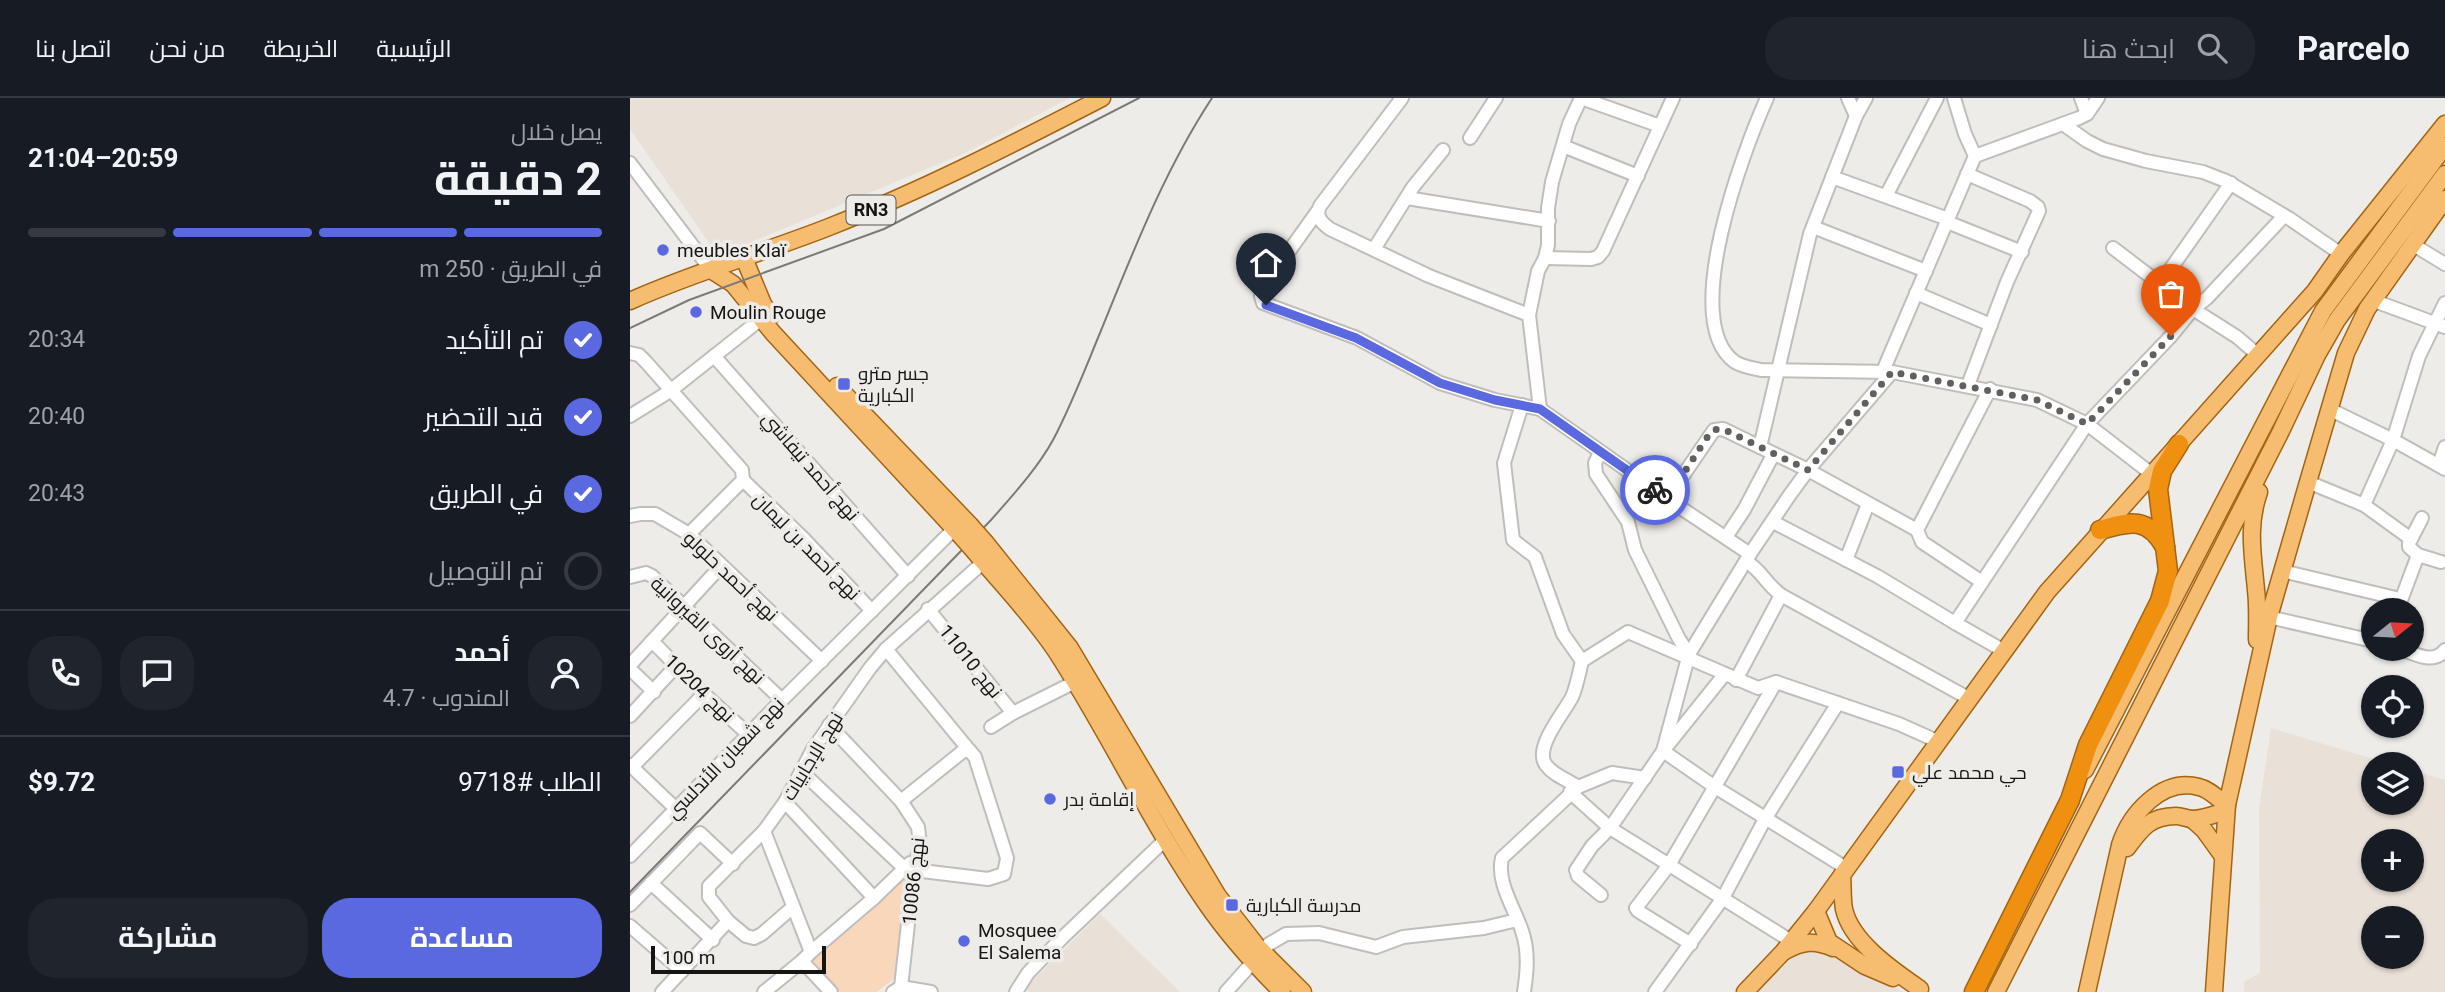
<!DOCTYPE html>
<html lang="ar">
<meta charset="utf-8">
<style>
body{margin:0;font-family:Roboto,Cairo,sans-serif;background:#20242c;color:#f1f3f6;direction:rtl;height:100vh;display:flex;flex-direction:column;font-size:26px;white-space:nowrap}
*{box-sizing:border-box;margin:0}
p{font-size:23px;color:#9ea1a6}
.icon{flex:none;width:38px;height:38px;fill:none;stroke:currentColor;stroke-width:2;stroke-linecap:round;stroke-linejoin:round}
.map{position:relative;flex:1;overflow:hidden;direction:ltr}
.side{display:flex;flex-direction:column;background:#171b24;width:630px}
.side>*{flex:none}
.needle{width:46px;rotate:72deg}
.controls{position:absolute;left:1731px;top:500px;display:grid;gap:14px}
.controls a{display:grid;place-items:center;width:63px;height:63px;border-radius:50%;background:#171b24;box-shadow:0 2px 5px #0004;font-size:35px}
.scale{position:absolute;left:21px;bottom:18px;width:175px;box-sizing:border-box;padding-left:7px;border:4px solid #161514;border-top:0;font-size:19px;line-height:24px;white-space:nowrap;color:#161514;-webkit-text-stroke:5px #eeece9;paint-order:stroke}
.pin{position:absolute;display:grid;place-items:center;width:60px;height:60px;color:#fff;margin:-72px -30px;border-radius:50% 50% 50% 0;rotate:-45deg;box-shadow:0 0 7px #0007}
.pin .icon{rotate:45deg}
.courier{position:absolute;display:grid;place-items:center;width:70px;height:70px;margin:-35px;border:5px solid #5a69e0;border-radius:50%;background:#fff;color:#222;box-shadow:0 2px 9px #0007}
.headline em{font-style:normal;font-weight:700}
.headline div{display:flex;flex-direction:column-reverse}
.headline{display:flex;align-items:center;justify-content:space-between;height:119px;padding:0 28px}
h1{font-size:46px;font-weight:700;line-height:52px}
.bar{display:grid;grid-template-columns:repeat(4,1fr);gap:10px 7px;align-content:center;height:84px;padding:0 28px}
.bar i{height:9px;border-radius:5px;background:#363941}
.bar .on{background:#5a69e0}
.bar p{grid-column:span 4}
.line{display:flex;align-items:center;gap:18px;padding:0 28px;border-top:2px solid #363941}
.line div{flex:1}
.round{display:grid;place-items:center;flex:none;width:74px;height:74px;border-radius:28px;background:#20242c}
ol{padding:0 28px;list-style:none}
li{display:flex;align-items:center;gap:21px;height:77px}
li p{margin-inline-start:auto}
li .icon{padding:7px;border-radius:50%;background:#5a69e0;color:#fff;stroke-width:4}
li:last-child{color:#9ea1a6}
li i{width:38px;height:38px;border:4px solid #363941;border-radius:50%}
.button{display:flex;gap:14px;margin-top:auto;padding:14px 28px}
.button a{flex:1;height:80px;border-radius:28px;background:#5a69e0;color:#fff;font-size:28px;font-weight:700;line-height:80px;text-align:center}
.button a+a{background:#20242c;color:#f1f3f6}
header{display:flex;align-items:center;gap:42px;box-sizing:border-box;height:98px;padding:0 35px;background:#171b24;border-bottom:2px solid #363941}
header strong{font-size:33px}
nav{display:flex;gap:38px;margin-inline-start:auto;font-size:24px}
.search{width:490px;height:63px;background:#20242c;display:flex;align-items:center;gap:18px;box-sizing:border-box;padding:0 24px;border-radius:28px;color:#9ea1a6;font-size:26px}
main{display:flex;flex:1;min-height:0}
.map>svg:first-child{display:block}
.built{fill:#e9e0d8;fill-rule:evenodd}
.green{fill:#f9d7ba}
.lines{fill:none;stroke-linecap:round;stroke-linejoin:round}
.minor-casing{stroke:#c0bdbb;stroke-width:16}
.major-casing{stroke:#a46512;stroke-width:19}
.highway-casing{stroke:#a46512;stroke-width:21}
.minor{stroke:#fff;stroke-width:12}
.major{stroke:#f6bc70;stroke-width:16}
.highway{stroke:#f09011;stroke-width:18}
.tram{stroke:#7c7a78;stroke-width:2}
.major-bridge-casing{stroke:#a46512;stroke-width:19;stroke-linecap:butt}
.major-bridge{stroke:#f6bc70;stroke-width:16}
.done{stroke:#62605f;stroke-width:7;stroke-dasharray:0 12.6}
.route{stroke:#5a69e0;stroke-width:9}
.poi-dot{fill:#5a69e0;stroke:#eeece9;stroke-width:2.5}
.labels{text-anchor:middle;stroke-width:7;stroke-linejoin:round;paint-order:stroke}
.shield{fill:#eeece9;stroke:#575654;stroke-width:2}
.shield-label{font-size:18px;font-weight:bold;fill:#161514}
.poi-label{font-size:19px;fill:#161514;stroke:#eeece9;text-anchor:start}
.street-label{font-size:19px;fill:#161514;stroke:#eeece9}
</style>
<header>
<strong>Parcelo</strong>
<div class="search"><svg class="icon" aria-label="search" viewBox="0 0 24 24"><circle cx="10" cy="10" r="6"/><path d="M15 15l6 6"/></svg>ابحث هنا</div>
<nav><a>الرئيسية</a><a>الخريطة</a><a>من نحن</a><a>اتصل بنا</a></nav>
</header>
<main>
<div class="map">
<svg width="1815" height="894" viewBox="0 0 1815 894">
<rect width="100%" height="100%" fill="#eeece9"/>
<g class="built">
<path d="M 0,0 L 440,0 L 335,55 L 88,158 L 0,31 Z"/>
<path d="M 1641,630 L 1763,667 L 1743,667 L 1743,705 L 1782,705 L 1782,672 L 1815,682 L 1815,894 L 1614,894 L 1614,884 L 1630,875 L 1629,711 ZM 1743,744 L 1782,744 L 1782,782 L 1743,782 ZM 1743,821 L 1782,821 L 1782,859 L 1743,859 Z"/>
<path d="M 470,816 L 550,894 L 399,894 L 395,890 Z"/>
<path d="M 1182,852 L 1206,859 L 1274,894 L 1123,894 L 1160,856 Z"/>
</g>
<path class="green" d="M 276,775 L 279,778 L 266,879 L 247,894 L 210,894 L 183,862 L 237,817 Z"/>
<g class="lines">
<defs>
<g id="minor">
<path d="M 772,0 L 690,108 C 685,119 692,125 700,131 L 799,178 L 899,217"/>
<path d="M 951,0 L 1030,28"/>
<path d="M 1137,0 C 1114,51 1048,224 1105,264 C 1113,269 1122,270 1131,272 L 1262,274 L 1407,302 L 1457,326 L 1523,377"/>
<path d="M 1218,0 L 1226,18"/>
<path d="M 1236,0 L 1226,18 L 1180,136 L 1130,349 L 1178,372 L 1287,432"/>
<path d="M 1324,0 L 1335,36 L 1345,58"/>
<path d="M 1451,0 L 1457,16"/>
<path d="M 1433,26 L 1457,43 L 1473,51 L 1516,63 L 1573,74 L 1596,83 L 1660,121 L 1711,156"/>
<path d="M 840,40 L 866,0"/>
<path d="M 933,48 L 1008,78"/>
<path d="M 0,65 L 81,172"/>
<path d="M 1337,76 L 1400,103 L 1408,109 L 1409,113 L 1377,184 L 1338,287"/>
<path d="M 1202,79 L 1318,121"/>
<path d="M 1256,98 L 1307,0"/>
<path d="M 777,100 L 919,123"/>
<path d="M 687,114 L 642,177 L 631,198 L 633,205 L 727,240 L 810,285 L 865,302 L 910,311 L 1048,408 L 1120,456"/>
<path d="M 1317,124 L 1392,154"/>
<path d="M 1183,129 L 1296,173"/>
<path d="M 1782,146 L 1815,166"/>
<path d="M 1483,150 L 1563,211 L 1607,239 L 1628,257"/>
<path d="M 744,151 L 783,89 L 813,52"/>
<path d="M 915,160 L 961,161 L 968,159 L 973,153 L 1043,0"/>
<path d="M 1530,186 L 1601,85"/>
<path d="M 1286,195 L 1361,227"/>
<path d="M 1742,202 L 1815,229"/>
<path d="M 0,255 L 9,257 L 16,264 L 112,372 L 113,382 L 59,436"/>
<path d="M 84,258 L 278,478"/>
<path d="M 1253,273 L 1345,58 L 1449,20 L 1457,16 L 1468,0"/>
<path d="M 892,307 L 874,365 L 883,442 L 905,459 L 933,536 L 952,563"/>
<path d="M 910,311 L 899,217 L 908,173 L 915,160 L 918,147 L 918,110 L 922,84 L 939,26 L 951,0"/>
<path d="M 1699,311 L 1763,342 L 1815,371"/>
<path d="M 0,318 L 40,293 L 131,221"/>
<path d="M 970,354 L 965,365 L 966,376 L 998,424 L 1005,452 L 1049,541 L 1059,556"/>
<path d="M 1809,367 L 1815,349"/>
<path d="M 113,382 L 174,441 L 242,513"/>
<path d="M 1678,384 L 1734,407 L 1781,441"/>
<path d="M 1037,401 L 1084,332 L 1093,331 L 1130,349"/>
<path d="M 1734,407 L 1763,342 L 1789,258 L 1815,205"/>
<path d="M 0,418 L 10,416 L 25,416 L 59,436 L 192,563"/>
<path d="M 1792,420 L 1779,445 L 1779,449 L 1788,457 L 1811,464"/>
<path d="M 1143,424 L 1247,478 L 1325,525 L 1457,326 L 1541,238 L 1563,211 L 1577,200 L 1654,118"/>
<path d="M 1096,439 L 1114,412 L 1143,357"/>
<path d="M 1216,462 L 1238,406"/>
<path d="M 1116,463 C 1133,474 1135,485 1151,497 L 1340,601"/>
<path d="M 1652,473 L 1770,501"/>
<path d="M 0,479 L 16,475 L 22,478 L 152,602"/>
<path d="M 1352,484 L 1292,444 L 1287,432 L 1360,291"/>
<path d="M 298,511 L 383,615"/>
<path d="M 1767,513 L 1788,457"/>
<path d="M 1639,519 L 1743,543"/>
<path d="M 1325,525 L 1374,553"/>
<path d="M 22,543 L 74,596 L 118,636"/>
<path d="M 256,551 L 339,652"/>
<path d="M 1771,551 C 1786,556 1803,567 1815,552"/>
<path d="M 0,567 L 91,468"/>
<path d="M 0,571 L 24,594"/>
<path d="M 1106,582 L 1151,497"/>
<path d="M 0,618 L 46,568"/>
<path d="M 199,627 L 271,703 L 288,729 L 290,746 L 284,772 L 271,889"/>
<path d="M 361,629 L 383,615 L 453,580"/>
<path d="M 0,667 L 45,710"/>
<path d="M 2,669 L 74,596"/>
<path d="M 171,673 L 274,770"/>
<path d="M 948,689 C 938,682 923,677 916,667 C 903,650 934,615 942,599 C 947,588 949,575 952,563 L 998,534 L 1128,590 L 1146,584 L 1269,626 L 1307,643"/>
<path d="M 940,694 L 980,730 L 1161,843"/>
<path d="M 271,703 L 332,654 L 339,652 L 345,659 L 377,760 L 374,776 L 358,781 L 284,772"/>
<path d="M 155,704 L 244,800"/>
<path d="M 0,758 L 152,602 L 330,425"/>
<path d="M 1216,770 L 1085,689 L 1033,653 L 1059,556 L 1120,456 L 1159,398 L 1178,372 L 1262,274"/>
<path d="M 21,785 L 83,842"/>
<path d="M 971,797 L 948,778 L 946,772 L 962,748 L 980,730 L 1033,653 L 1094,577"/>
<path d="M 0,807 L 70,735 L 103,766"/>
<path d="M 98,823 L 116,838 L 124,840 L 132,836 L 163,809"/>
<path d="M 0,828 L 52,873"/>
<path d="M 1061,846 L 1008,813 L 1006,810 L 1039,767 L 1146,584"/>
<path d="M 181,854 L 244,800 L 280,765"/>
<path d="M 32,894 L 98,823 L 79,799 L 79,788 L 134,733"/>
<path d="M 134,894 L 172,863"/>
<path d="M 201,894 L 172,863 L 181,854 L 134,733 L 155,704 L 183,651 L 240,570 L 256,551 L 358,460"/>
<path d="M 263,894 L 271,889 L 301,894"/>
<path d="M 386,894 L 398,875 L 432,840 L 535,742"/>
<path d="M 596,894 L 639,846 L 656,836 L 689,835 L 746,849 L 773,839 L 854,830 L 887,822"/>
<path d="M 894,894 C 897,874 899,853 892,833 C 885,811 866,784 872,760 L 948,689 L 982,675 L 1015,680"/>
<path d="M 1025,894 L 1093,800 L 1135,721 L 1208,605"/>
</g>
<g id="major">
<path d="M 114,160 L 133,206 L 141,218"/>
<path d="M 81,172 L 103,186 L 143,235 L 330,437"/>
<path d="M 0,203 C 64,174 133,155 199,129 C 293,92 383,46 472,0"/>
<path d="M 207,288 L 340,427"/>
<path d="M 355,444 L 440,550 L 588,798 L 627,848 L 673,894"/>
<path d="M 345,454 C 372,487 402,517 426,553 C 479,635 520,724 576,805 C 598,837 624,866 652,894"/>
<path d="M 1627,542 C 1627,525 1628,508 1626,492 C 1623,458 1617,428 1629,394"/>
<path d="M 1455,672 L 1693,213 L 1815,48"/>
<path d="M 1562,721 L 1574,732 L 1592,757"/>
<path d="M 1497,750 C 1511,731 1520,718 1546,718 C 1552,718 1557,721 1563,721 C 1574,721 1585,716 1596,713"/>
<path d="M 1212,777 C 1213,788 1212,800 1214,811 C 1221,844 1264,873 1290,891"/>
<path d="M 1186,813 L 1199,844 L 1235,868 L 1263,880"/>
<path d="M 1155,853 C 1173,843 1185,842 1203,850"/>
<path d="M 1115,894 L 1153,854 L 1186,813 L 1417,494 L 1685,193 L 1711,156 L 1815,26"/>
<path d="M 1366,894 L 1651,333 L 1687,257 L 1707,222 L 1815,76"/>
<path d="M 1457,894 L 1490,747 C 1500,716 1532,679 1569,689 C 1579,691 1588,701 1597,707"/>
<path d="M 1584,894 L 1597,707 L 1639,519 L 1678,384 L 1716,255 L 1737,211 L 1815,101"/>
</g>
<g id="highway">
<path d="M 1470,432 C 1501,423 1518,419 1535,449"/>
<path d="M 1344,894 L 1440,702 L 1458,647 L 1530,503 L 1538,473 L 1528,391 L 1532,373 L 1549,346"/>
</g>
</defs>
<use href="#minor" class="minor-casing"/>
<use href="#major" class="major-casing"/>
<use href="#highway" class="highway-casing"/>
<use href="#minor" class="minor"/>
<use href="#major" class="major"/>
<use href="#highway" class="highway"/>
<g class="tram">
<path d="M 0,230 L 59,202 L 254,131 L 509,0"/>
<path d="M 0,794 L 361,422 C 383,397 407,371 423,342 C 441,308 455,271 470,235 C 503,154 534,73 582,0"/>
</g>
<defs>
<g id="major-bridge">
<path d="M 340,427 L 355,444"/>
<path d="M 330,437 L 345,454"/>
</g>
</defs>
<use href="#major-bridge" class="major-bridge-casing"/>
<use href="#major-bridge" class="major-bridge"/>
</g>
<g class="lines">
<path class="done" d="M 1025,392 L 1037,401 L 1076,341 C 1081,334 1084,330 1093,331 L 1178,372 L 1262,274 L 1407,302 L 1457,326 L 1541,238"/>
<path class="route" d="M 636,207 L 726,240 L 810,285 L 865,302 L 910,311 L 1025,392"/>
</g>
<g class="poi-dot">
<circle cx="33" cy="152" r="7"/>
<circle cx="66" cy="214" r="7"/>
<rect x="207" y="279" width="14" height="14" rx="3.5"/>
<rect x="1261" y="667" width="14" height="14" rx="3.5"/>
<circle cx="420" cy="701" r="7"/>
<rect x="595" y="800" width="14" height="14" rx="3.5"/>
<circle cx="334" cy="843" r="7"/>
</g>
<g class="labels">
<rect class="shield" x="216.5" y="97.5" width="49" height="29" rx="5"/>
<g class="shield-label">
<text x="241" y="118">RN3</text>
</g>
<g class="poi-label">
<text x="47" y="159">meubles Klaï</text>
<text x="80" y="221">Moulin Rouge</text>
<text x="228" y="282">جسر مترو<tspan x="228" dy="22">الكبارية</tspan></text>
<text x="1282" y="681">حي محمد علي</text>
<text x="434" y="708">إقامة بدر</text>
<text x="616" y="814">مدرسة الكبارية</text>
<text x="348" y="839">Mosquee<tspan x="348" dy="22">El Salema</tspan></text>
</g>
<g class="street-label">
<text transform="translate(181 368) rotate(49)" y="7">نهج أحمد تيفاشي</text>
<text transform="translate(177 448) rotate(45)" y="7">نهج أحمد بن ليمان</text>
<text transform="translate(101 478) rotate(43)" y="7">نهج أحمد حلولو</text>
<text transform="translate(78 532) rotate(43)" y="7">نهج أروى القيروانية</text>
<text transform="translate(341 563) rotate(51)" y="7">نهج 11010</text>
<text transform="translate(70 590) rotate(44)" y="7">نهج 10204</text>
<text transform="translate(182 658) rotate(-59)" y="7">نهج الإجابيات</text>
<text transform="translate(95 660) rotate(-46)" y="7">نهج شعبان الأندلسي</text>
<text transform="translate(283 783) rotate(-84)" y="7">نهج 10086</text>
</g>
</g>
</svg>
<div class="controls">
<a><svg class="needle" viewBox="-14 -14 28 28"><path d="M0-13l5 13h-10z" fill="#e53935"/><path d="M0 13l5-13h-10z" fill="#9ea1a6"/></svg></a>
<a><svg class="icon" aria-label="locate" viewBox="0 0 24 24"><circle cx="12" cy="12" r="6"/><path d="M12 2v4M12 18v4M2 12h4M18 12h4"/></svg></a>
<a><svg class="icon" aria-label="layers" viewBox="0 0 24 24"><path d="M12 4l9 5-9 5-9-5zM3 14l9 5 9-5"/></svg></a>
<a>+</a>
<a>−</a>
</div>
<div class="scale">100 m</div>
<div class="pin" style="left:1541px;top:238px;background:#ea580c"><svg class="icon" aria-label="bag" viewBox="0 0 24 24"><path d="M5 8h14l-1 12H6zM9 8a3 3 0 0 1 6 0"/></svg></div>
<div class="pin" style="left:636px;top:207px;background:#1f2937"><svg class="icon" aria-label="home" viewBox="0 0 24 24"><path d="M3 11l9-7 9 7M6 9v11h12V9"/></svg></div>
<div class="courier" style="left:1025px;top:392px"><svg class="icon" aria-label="bike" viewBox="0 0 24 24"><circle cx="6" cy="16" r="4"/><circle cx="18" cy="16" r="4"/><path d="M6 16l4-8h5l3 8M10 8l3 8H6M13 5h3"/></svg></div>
</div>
<section class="side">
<div class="headline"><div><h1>2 دقيقة</h1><p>يصل خلال</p></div><em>20:59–21:04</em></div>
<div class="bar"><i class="on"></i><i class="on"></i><i class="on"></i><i></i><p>في الطريق · 250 m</p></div>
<ol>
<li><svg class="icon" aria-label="check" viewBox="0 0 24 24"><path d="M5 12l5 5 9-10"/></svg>تم التأكيد<p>20:34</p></li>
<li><svg class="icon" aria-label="check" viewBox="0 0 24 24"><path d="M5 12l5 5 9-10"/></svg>قيد التحضير<p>20:40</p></li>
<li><svg class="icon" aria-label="check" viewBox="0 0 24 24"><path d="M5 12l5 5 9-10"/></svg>في الطريق<p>20:43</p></li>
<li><i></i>تم التوصيل</li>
</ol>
<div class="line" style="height:126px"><a class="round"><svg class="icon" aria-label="person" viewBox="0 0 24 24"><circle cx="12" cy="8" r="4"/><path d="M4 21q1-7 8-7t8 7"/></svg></a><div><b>أحمد</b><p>المندوب · 4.7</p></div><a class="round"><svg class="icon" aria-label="chat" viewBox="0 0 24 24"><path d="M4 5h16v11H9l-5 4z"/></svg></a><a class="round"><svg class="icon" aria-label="phone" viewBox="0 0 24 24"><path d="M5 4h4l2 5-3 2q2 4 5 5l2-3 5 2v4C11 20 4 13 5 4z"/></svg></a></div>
<div class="line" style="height:91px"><div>الطلب #9718</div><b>$9.72</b></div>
<div class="button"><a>مساعدة</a><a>مشاركة</a></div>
</section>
</main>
